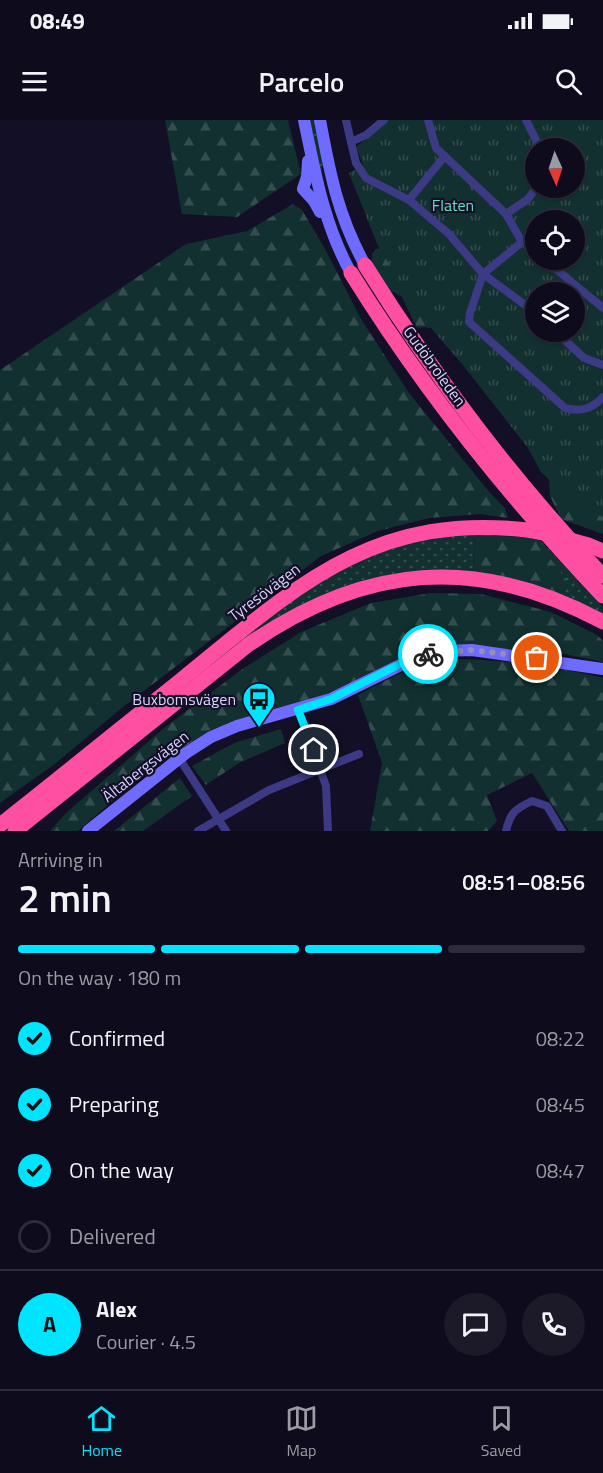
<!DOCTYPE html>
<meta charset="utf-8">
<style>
body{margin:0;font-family:"Titillium Web",sans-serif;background:#1c1929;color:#f1f3f6;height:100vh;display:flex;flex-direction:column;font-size:22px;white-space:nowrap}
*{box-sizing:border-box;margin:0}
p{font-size:20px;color:#9b9ba3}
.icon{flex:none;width:33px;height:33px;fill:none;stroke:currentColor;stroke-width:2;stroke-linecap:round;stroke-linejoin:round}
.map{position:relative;height:711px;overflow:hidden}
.details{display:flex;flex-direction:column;background:#0e0b1c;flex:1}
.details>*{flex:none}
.needle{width:39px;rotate:177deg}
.fabs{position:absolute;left:525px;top:18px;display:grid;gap:12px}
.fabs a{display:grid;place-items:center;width:60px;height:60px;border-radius:50%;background:#0e0b1c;box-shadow:0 2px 4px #0004,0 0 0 2px #2e2b3b;font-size:30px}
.pin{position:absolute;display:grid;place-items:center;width:51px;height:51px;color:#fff;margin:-26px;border:3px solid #fff;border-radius:50%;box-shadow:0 2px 6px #0007}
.courier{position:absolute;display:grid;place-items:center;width:60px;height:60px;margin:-30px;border:4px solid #00e5ff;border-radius:50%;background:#fff;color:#222;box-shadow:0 2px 8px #0007}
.headline em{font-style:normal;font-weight:600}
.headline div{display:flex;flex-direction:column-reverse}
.headline{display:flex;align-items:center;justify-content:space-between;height:102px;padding:0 18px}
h1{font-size:39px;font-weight:600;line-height:45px}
.bar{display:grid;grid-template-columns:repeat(4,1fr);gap:9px 6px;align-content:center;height:72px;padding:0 18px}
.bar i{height:8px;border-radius:4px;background:#2e2b3b}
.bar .on{background:#00e5ff}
.bar p{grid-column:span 4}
.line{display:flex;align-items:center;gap:15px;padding:0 18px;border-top:2px solid #2e2b3b}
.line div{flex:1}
.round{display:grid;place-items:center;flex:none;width:63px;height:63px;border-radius:32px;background:#1c1929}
ol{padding:0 18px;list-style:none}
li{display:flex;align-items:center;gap:18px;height:66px}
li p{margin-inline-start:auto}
li .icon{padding:6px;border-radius:50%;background:#00e5ff;color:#111;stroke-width:4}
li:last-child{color:#9b9ba3}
li i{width:33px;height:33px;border:3px solid #2e2b3b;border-radius:50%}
.status{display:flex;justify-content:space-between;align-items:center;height:42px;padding:0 30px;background:#0e0b1c;direction:ltr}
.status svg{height:16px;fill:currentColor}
header{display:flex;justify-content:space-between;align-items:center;height:78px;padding:0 18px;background:#0e0b1c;font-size:27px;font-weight:600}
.menu{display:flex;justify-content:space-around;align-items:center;height:84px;border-top:2px solid #2e2b3b;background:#0e0b1c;font-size:16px;color:#9b9ba3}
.menu a{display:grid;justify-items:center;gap:3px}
.menu .on{color:#00e5ff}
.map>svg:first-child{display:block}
.grass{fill:url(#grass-dots)}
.forest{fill:url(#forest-firs)}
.park{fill:url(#park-tufts);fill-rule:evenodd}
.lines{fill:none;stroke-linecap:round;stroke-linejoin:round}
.street{stroke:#3d3a85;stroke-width:8}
.secondary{stroke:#6f6bff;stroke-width:12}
.highway{stroke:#ff4fa3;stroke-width:15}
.highway-bridge{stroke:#ff4fa3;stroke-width:15}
.done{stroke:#948fb3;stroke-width:6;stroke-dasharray:0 10.8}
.route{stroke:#00e5ff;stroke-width:8}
.labels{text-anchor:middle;stroke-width:4.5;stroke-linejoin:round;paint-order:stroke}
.park-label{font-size:16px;fill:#5fe0c0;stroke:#130f26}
.street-label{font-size:16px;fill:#d9d4ff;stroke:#130f26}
.poi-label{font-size:16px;fill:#d9d4ff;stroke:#130f26;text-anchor:end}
</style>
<div class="status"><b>08:49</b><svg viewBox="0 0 49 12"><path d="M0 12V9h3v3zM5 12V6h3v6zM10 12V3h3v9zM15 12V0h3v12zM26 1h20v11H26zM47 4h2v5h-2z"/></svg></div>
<header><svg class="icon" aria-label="menu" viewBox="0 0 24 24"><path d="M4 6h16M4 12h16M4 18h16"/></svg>Parcelo<svg class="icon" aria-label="search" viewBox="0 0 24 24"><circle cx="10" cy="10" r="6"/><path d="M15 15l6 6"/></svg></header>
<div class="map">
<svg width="603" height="711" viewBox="0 0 603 711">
<defs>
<pattern id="grass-dots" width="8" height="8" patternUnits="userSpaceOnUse" patternTransform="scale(1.5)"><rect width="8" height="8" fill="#12302f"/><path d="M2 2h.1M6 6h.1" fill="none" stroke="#344d4e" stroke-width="1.8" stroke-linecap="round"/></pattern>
<pattern id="forest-firs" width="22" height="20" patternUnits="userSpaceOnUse" patternTransform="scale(1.5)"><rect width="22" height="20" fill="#12302f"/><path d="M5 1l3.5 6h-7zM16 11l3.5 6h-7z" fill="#344d4e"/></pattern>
<pattern id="park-tufts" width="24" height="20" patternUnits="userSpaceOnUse" patternTransform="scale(1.5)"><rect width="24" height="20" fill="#12302f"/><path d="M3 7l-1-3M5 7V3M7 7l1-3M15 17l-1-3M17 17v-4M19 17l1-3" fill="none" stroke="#344d4e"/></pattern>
</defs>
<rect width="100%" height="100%" fill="#130f26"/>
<g class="grass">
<path d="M 308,0 L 317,0 L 323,38 L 321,60 Z"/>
<path d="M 474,414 L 475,453 L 300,486 L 8,711 L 0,711 C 65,659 130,607 196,555 C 245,515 294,472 351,444 C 390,424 431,417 474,414 Z"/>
<path d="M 534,418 L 538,418 L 603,487 L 603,497 L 549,470 L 558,472 Z"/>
</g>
<g class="forest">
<path d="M 165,0 L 288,0 L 301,54 L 237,97 L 182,94 Z"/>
<path d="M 293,84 L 302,90 L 324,127 L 361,199 L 409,273 L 490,373 L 505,388 L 508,398 L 480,394 L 429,398 L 378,411 L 321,436 L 124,586 L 56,643 L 0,683 L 0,250 L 186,124 L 247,111 Z"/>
<path d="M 389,127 L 436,204 L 430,208 L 425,207 L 417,208 L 402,177 L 386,168 L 372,143 L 372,134 L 376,129 Z"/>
<path d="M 603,294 L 603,414 L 561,399 L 550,376 L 547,326 Z"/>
<path d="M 474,414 L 534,418 L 567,460 L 557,472 L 514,460 L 475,453 Z"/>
<path d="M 431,473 L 481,474 L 551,492 L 597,515 L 603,521 L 603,542 L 564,534 L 451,525 L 311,580 L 276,588 L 210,610 L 144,653 L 78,711 L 50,711 L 65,694 L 164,608 L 241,550 L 301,512 L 371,483 Z"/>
<path d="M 449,539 C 498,539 555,546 603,558 L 603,711 L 569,711 L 532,653 L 487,675 L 497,701 L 488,711 L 370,711 L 382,643 L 358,575 C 388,559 416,543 449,539 Z"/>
<path d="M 281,609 L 285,623 L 239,643 L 206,665 L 192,646 L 234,623 Z"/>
<path d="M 180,658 L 192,676 L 143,711 L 114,711 Z"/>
</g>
<path class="park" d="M 389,0 L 603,0 L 603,397 L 580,389 L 541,352 L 528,328 L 462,244 L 425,201 L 378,126 L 349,53 L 363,45 L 356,27 ZM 536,28 L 574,28 L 574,68 L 536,68 ZM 536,100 L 574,100 L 574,140 L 536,140 ZM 536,172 L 574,172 L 574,212 L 536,212 Z"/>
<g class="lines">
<g class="street">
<path d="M 346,0 L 351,22 L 366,15 L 384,0"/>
<path d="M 428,0 L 436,28 L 506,94 L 522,122 L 536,132"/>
<path d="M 526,0 L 540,28"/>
<path d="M 351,22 L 356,43 L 366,58 L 409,80 L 449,114 L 483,154 L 536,193"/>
<path d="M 409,80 L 444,37"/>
<path d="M 506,94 L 528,79 L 536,68"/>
<path d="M 522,122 L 483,154 L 470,193 L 469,202 L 565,288 C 581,292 592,289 603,277"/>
<path d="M 545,140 L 603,188"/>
<path d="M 556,212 L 584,238 L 603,245"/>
<path d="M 298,589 L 326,666 L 328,711"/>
<path d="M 179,638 L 226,711"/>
<path d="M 198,711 L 269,670 L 359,634"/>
<path d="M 506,711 C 510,693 515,689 532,681 L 547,686 L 562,711"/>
</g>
<g class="secondary">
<path d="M 304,0 C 315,52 324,105 351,153"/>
<path d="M 320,0 C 330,54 338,96 365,145"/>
<path d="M 308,41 L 307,57 L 303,69 L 314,81 L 320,92"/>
<path d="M 88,711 L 186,633 L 211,617 L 237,606 L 331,579 L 417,537 L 444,531 L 472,530 L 603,549"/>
</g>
<g class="highway">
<path d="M 365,145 C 436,259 511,357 603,456"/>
<path d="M 351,153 C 423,269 509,377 603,476"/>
<path d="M 588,425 L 603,431"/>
<path d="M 0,705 C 61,657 121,608 181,560 C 293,469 372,392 527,410"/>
<path d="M 15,711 L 248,525 C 365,444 477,434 603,502"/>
</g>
<path class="highway-bridge" d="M 527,410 L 553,415 L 588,425"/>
</g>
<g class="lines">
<path class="done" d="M 428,534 L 472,530 L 537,538"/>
<path class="route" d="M 314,630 L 298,590 L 331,579 L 404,542 L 428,534"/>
</g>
<defs>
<symbol id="bus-pin" viewBox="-11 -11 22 30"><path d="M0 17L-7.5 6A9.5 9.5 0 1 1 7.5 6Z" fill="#00e5ff" stroke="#130f26"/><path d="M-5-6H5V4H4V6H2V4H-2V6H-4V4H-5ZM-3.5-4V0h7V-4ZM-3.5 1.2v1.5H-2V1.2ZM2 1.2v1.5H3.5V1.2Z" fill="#111"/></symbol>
</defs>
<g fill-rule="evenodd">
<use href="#bus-pin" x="240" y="560" width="38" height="52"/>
</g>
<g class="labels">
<g class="park-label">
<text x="453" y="91">Flaten</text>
</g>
<g class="street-label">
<text transform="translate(435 246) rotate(54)" y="6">Gudöbroleden</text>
<text transform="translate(264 472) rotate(-37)" y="6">Tyresövägen</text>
<text transform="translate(145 646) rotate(-38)" y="6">Ältabergsvägen</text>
</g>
<g class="poi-label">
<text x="236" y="585">Buxbomsvägen</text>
</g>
</g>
</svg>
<div class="fabs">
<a><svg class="needle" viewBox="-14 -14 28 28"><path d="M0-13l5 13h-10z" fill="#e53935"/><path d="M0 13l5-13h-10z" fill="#9b9ba3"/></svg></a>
<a><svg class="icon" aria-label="locate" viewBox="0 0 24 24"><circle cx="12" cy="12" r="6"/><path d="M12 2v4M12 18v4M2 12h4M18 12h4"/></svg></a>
<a><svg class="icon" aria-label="layers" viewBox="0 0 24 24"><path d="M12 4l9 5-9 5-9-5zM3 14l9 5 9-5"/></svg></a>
</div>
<div class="pin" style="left:537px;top:538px;background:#ea580c"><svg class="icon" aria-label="bag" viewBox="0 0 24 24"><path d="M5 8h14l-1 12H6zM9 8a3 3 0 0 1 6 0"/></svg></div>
<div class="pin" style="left:314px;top:630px;background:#1f2937"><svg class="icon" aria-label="home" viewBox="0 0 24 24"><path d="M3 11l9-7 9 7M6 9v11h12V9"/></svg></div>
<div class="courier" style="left:428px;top:534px"><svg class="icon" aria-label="bike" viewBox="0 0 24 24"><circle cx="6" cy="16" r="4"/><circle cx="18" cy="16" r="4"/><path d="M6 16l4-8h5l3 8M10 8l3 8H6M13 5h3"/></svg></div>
</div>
<section class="details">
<div class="headline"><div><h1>2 min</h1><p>Arriving in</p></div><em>08:51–08:56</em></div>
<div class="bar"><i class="on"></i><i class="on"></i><i class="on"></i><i></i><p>On the way · 180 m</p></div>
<ol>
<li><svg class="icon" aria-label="check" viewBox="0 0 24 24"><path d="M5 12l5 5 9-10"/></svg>Confirmed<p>08:22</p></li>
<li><svg class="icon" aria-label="check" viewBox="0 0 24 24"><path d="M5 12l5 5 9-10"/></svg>Preparing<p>08:45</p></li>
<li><svg class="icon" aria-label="check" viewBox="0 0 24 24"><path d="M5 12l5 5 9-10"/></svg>On the way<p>08:47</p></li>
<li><i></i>Delivered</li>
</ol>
<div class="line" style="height:108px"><b class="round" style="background:#00e5ff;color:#111">A</b><div><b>Alex</b><p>Courier · 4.5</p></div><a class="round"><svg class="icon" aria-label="chat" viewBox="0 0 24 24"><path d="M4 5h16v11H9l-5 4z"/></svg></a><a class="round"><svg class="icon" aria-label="phone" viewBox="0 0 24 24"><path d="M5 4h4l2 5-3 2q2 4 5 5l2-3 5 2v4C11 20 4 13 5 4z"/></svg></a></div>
</section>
<nav class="menu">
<a class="on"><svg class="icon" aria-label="home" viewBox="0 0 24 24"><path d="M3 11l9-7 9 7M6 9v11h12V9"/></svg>Home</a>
<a><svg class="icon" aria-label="map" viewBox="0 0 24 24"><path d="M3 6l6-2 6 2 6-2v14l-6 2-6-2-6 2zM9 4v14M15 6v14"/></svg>Map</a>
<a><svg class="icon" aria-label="saved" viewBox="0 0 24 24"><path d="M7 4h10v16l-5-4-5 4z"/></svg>Saved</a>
</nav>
